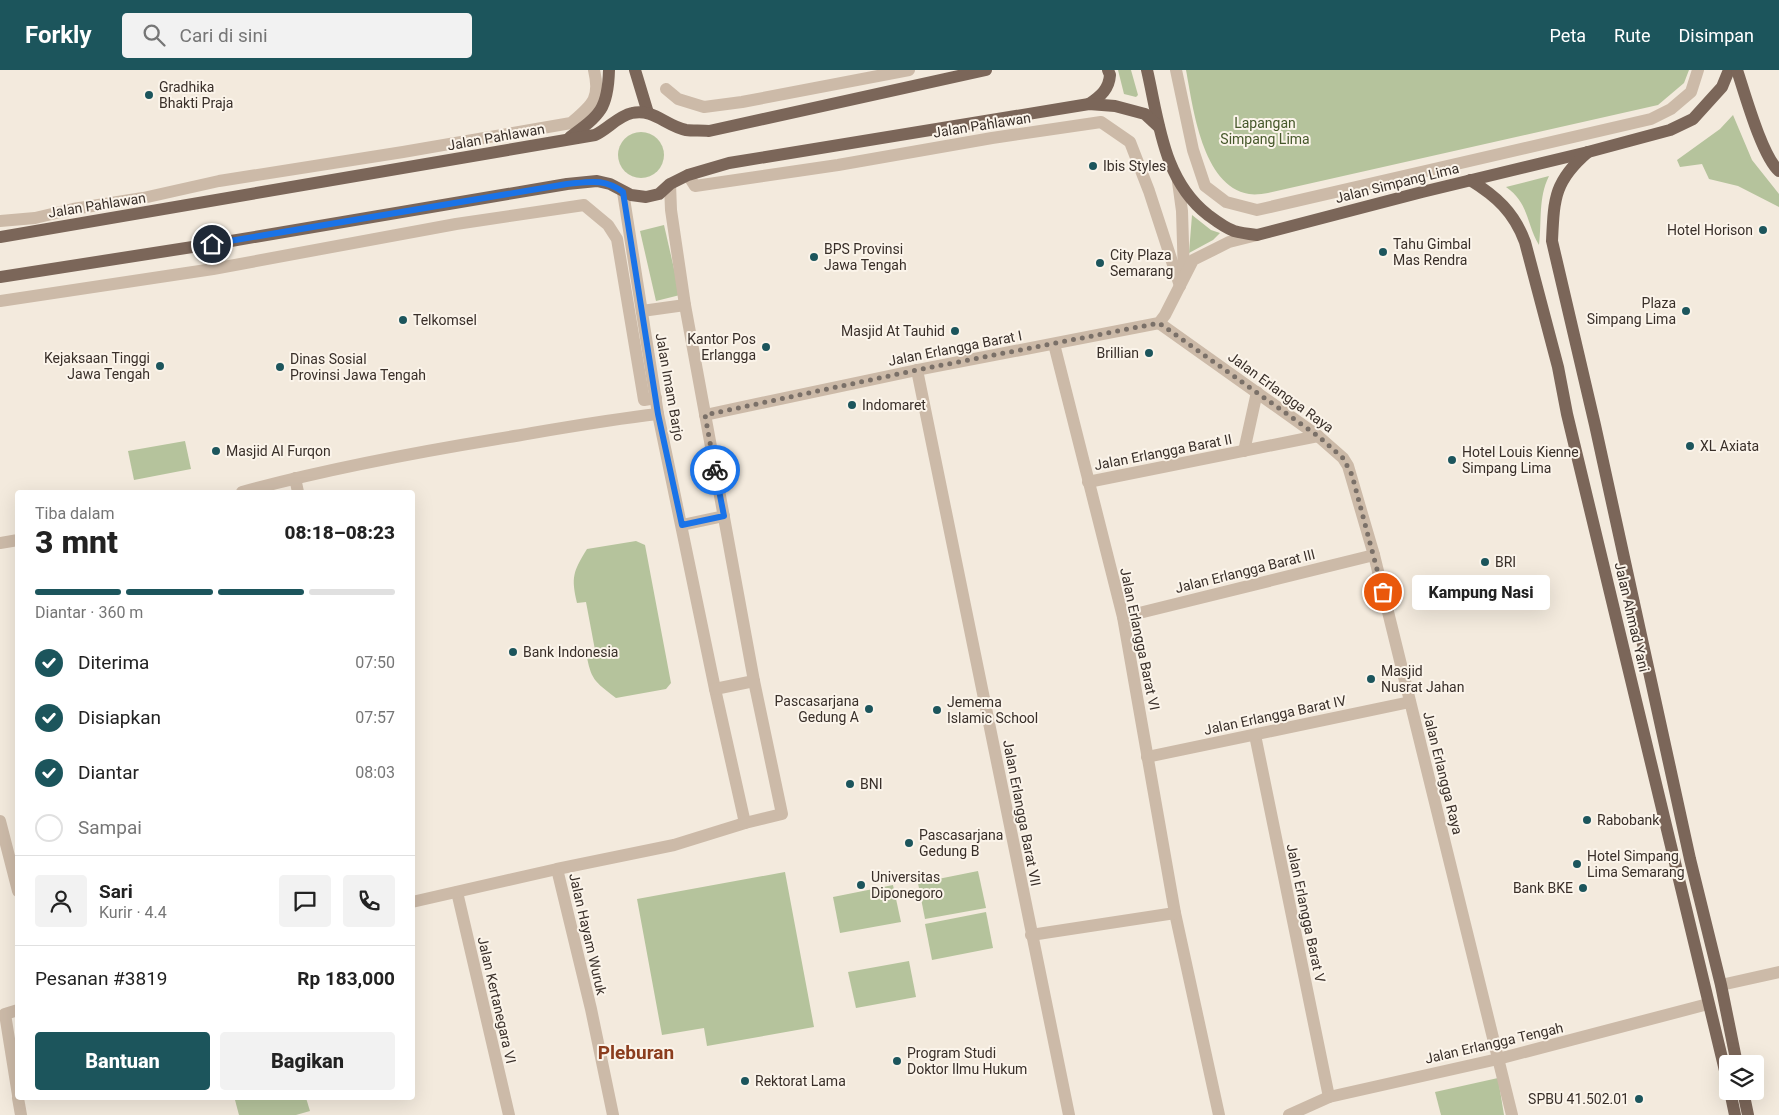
<!DOCTYPE html>
<html lang="id">
<meta charset="utf-8">
<style>
body{margin:0;font-family:Roboto,sans-serif;background:#f2f2f2;color:#222;height:100vh;display:flex;flex-direction:column;font-size:19px;white-space:nowrap}
*{box-sizing:border-box;margin:0}
p{font-size:16px;color:#767676}
.icon{flex:none;width:28px;height:28px;fill:none;stroke:currentColor;stroke-width:2;stroke-linecap:round;stroke-linejoin:round}
.map{position:relative;flex:1;overflow:hidden}
.drawer{position:absolute;left:15px;top:420px;width:400px;height:610px;display:flex;flex-direction:column;background:#fff;border-radius:5px;box-shadow:0 5px 20px #0002}
.drawer>*{flex:none}
.tools{position:absolute;left:1719px;top:985px;display:grid;gap:10px}
.tools a{display:grid;place-items:center;width:45px;height:45px;border-radius:5px;background:#fff;box-shadow:0 5px 20px #0002;font-size:25px}
.pin{position:absolute;display:grid;place-items:center;width:42px;height:42px;color:#fff;margin:-21px;border:2px solid #fff;border-radius:50%;box-shadow:0 1px 5px #0007}
.courier{position:absolute;display:grid;place-items:center;width:50px;height:50px;margin:-25px;border:4px solid #1a73e8;border-radius:50%;background:#fff;color:#222;box-shadow:0 1px 6px #0007}
.bubble{position:absolute;height:35px;border-radius:5px;background:#fff;box-shadow:0 5px 20px #0002;font-size:16px;font-weight:800;line-height:35px;text-align:center}
.head em{font-style:normal;font-weight:800}
.head div{display:flex;flex-direction:column-reverse}
.head{display:flex;align-items:center;justify-content:space-between;height:85px;padding:0 20px}
h1{font-size:32px;font-weight:800;line-height:38px}
.bar{display:grid;grid-template-columns:repeat(4,1fr);gap:8px 5px;align-content:center;height:60px;padding:0 20px}
.bar i{height:6px;border-radius:4px;background:#e0e0e0}
.bar .active{background:#1c555c}
.bar p{grid-column:span 4}
.line{display:flex;align-items:center;gap:12px;padding:0 20px;border-top:1px solid #e0e0e0}
.line div{flex:1}
.round{display:grid;place-items:center;flex:none;width:52px;height:52px;border-radius:5px;background:#f2f2f2}
ol{padding:0 20px;list-style:none}
li{display:flex;align-items:center;gap:15px;height:55px}
li p{margin-inline-start:auto}
li .icon{padding:5px;border-radius:50%;background:#1c555c;color:#fff;stroke-width:4}
li:last-child{color:#767676}
li i{width:28px;height:28px;border:2px solid #e0e0e0;border-radius:50%}
.action{display:flex;gap:10px;margin-top:auto;padding:10px 20px}
.action a{flex:1;height:58px;border-radius:5px;background:#1c555c;color:#fff;font-size:20px;font-weight:800;line-height:58px;text-align:center}
.action a+a{background:#f2f2f2;color:#222}
header{display:flex;align-items:center;gap:30px;box-sizing:border-box;height:70px;padding:0 25px;background:#1c555c;color:#fff}
header strong{font-size:24px}
nav{display:flex;gap:28px;margin-inline-start:auto;font-size:18px}
.search{width:350px;height:45px;background:#f2f2f2;display:flex;align-items:center;gap:12px;box-sizing:border-box;padding:0 18px;border-radius:5px;color:#767676;font-size:19px}
.map>svg:first-child{display:block}
.green{fill:#b5c39c}
.lines{fill:none;stroke-linecap:round;stroke-linejoin:round}
.minor{stroke:#ccbaa8;stroke-width:12}
.major{stroke:#7b6659;stroke-width:12}
.done{stroke:#7a7068;stroke-width:5;stroke-dasharray:0 9}
.route{stroke:#1a73e8;stroke-width:6}
.poi-dot{fill:#1c555c;stroke:#fbf4ea;stroke-width:2}
.labels{text-anchor:middle;stroke-width:4;stroke-linejoin:round;paint-order:stroke}
.poi-label{font-size:14px;fill:#392f29;stroke:#fbf4ea;text-anchor:start}
.park-label{font-size:14px;fill:#46582b;stroke:#fbf4ea}
.street-label{font-size:14px;fill:#392f29;stroke:#fbf4ea}
.district-label{font-size:19px;font-weight:bold;fill:#8b3d1e;stroke:#fbf4ea}
</style>
<header>
<strong>Forkly</strong>
<div class="search"><svg class="icon" aria-label="search" viewBox="0 0 24 24"><circle cx="10" cy="10" r="6"/><path d="M15 15l6 6"/></svg>Cari di sini</div>
<nav><a>Peta</a><a>Rute</a><a>Disimpan</a></nav>
</header>
<div class="map">
<svg width="1779" height="1045" viewBox="0 0 1779 1045">
<rect width="100%" height="100%" fill="#f3eadd"/>
<g class="green">
<path d="M 1118,0 L 1131,0 L 1138,25 L 1136,27 L 1124,24 Z"/>
<path d="M 1186,0 L 1689,0 L 1684,13 L 1658,35 L 1268,123 C 1262,124 1255,125 1249,124 C 1202,116 1193,37 1186,0 Z"/>
<path d="M 1733,45 L 1752,90 L 1779,124 L 1779,137 L 1738,116 L 1709,109 L 1702,94 L 1680,97 L 1677,90 L 1720,59 Z"/>
<circle cx="641" cy="85" r="23"/>
<path d="M 1549,106 C 1538,128 1542,151 1539,175 C 1526,153 1529,133 1506,117 Z"/>
<path d="M 1192,145 L 1211,160 L 1220,163 L 1213,170 L 1189,183 Z"/>
<path d="M 664,155 L 680,225 L 656,231 L 640,161 Z"/>
<path d="M 185,371 L 191,399 L 134,410 L 128,381 Z"/>
<path d="M 636,471 L 645,475 L 671,613 L 666,619 L 616,628 C 594,611 591,610 586,582 L 595,580 L 586,532 L 577,533 C 571,507 573,502 587,479 Z"/>
<path d="M 978,801 L 986,838 L 925,849 L 918,813 Z"/>
<path d="M 785,802 L 814,957 L 707,976 L 704,958 L 662,965 L 637,829 Z"/>
<path d="M 893,815 L 901,852 L 840,863 L 833,827 Z"/>
<path d="M 986,842 L 993,878 L 932,890 L 925,854 Z"/>
<path d="M 909,891 L 916,927 L 856,938 L 848,902 Z"/>
<path d="M 1498,1008 L 1504,1045 L 1441,1045 L 1435,1022 Z"/>
<path d="M 244,1028 L 306,1028 L 310,1041 L 296,1045 L 239,1045 L 235,1030 Z"/>
</g>
<g class="lines">
<g class="minor">
<path d="M 1176,0 L 1193,80 L 1205,116 L 1226,132 L 1257,140 L 1651,49 L 1671,39 L 1691,22 L 1698,0"/>
<path d="M 666,19 L 678,29 L 704,37 L 742,32 L 909,0"/>
<path d="M 688,105 L 695,116 L 838,95 L 992,68 L 1101,52 L 1130,72 L 1149,121 L 1180,216"/>
<path d="M 1178,112 L 1182,141 L 1184,206"/>
<path d="M 623,122 L 658,344 L 715,619 L 745,753"/>
<path d="M 0,151 L 35,148 L 73,139 L 143,128 L 219,111 L 403,82 L 571,53 C 592,35 601,29 594,0"/>
<path d="M 0,231 L 213,199 L 456,154 L 584,135 L 608,155 L 617,169 L 644,330 L 656,328"/>
<path d="M 642,241 L 685,235"/>
<path d="M 1159,253 L 1318,366 L 1343,388 L 1348,396 L 1374,485 L 1512,1045"/>
<path d="M 1054,274 L 1123,547 L 1175,843 L 1219,1045"/>
<path d="M 917,300 L 1069,1045"/>
<path d="M 705,345 L 917,300 L 1159,253 L 1165,245 L 1193,190 L 1229,172 L 1257,165"/>
<path d="M 1244,381 L 1257,322"/>
<path d="M 295,408 L 298,422"/>
<path d="M 1088,412 L 1318,366"/>
<path d="M 242,422 C 326,399 412,383 497,369 C 551,360 604,350 658,344"/>
<path d="M 682,455 L 724,446"/>
<path d="M 0,473 L 18,470"/>
<path d="M 1123,547 L 1374,485"/>
<path d="M 715,619 L 754,611"/>
<path d="M 1255,665 L 1329,1027"/>
<path d="M 1147,687 L 1410,632"/>
<path d="M 0,751 L 18,821"/>
<path d="M 457,822 L 509,1045"/>
<path d="M 412,832 L 557,799"/>
<path d="M 1031,865 L 1175,843"/>
<path d="M 1721,915 L 1779,902"/>
<path d="M 18,940 L 5,944 L 18,1025"/>
<path d="M 18,1028 L 21,1045"/>
<path d="M 613,1045 L 591,939 L 557,799 L 674,775 L 745,753 L 782,744 L 754,611 L 685,235 L 671,140 L 670,114"/>
<path d="M 1289,1045 L 1329,1027 L 1498,989 L 1708,934"/>
</g>
<g class="major">
<path d="M 635,0 L 648,43"/>
<path d="M 1147,0 C 1159,52 1163,110 1208,145 C 1216,151 1225,158 1234,161 C 1241,163 1249,164 1257,165 L 1422,122 L 1588,82 L 1670,60 L 1693,49 L 1722,17 L 1729,0"/>
<path d="M 1737,0 C 1745,24 1762,86 1779,101"/>
<path d="M 1089,34 C 1101,26 1109,19 1110,5 L 1108,0"/>
<path d="M 570,67 C 600,45 608,39 609,0"/>
<path d="M 1588,82 C 1554,111 1554,129 1552,171 L 1595,355 L 1690,789 L 1721,915 L 1737,994"/>
<path d="M 1470,110 C 1496,126 1514,142 1525,172 L 1558,297 L 1567,344 L 1728,1013"/>
<path d="M 0,167 L 595,65 C 608,59 618,46 632,43 C 653,38 666,56 686,60 C 693,61 702,60 709,61 L 986,0"/>
<path d="M 0,207 L 231,171 L 567,114 L 597,111 L 610,114 L 631,125 L 646,127 L 659,124 L 670,114 L 688,105 L 729,93 L 1089,34 L 1115,36 L 1145,44 L 1159,57"/>
<path d="M 1730,1021 L 1735,1045"/>
<path d="M 1743,1021 L 1748,1045"/>
</g>
</g>
<g class="lines">
<path class="done" d="M 715,400 L 705,345 L 917,300 L 1159,253 L 1318,366 L 1343,388 L 1352,405 L 1383,522"/>
<path class="route" d="M 212,174 L 567,114 C 590,112 603,108 623,122 L 658,344 L 682,455 L 724,446 L 715,400"/>
</g>
<g class="poi-dot">
<circle cx="149" cy="25" r="5"/>
<circle cx="1093" cy="96" r="5"/>
<circle cx="1763" cy="160" r="5"/>
<circle cx="1383" cy="182" r="5"/>
<circle cx="814" cy="187" r="5"/>
<circle cx="1100" cy="193" r="5"/>
<circle cx="1686" cy="241" r="5"/>
<circle cx="403" cy="250" r="5"/>
<circle cx="955" cy="261" r="5"/>
<circle cx="766" cy="277" r="5"/>
<circle cx="1149" cy="283" r="5"/>
<circle cx="160" cy="296" r="5"/>
<circle cx="280" cy="297" r="5"/>
<circle cx="852" cy="335" r="5"/>
<circle cx="1690" cy="376" r="5"/>
<circle cx="216" cy="381" r="5"/>
<circle cx="1452" cy="390" r="5"/>
<circle cx="1485" cy="492" r="5"/>
<circle cx="513" cy="582" r="5"/>
<circle cx="1371" cy="609" r="5"/>
<circle cx="869" cy="639" r="5"/>
<circle cx="937" cy="640" r="5"/>
<circle cx="850" cy="714" r="5"/>
<circle cx="1587" cy="750" r="5"/>
<circle cx="909" cy="773" r="5"/>
<circle cx="1577" cy="794" r="5"/>
<circle cx="861" cy="815" r="5"/>
<circle cx="1583" cy="818" r="5"/>
<circle cx="897" cy="991" r="5"/>
<circle cx="745" cy="1011" r="5"/>
<circle cx="1639" cy="1029" r="5"/>
</g>
<g class="labels">
<g class="poi-label">
<text x="159" y="22">Gradhika<tspan x="159" dy="16">Bhakti Praja</tspan></text>
<text x="1103" y="101">Ibis Styles</text>
<text x="1753" y="165" text-anchor="end">Hotel Horison</text>
<text x="1393" y="179">Tahu Gimbal<tspan x="1393" dy="16">Mas Rendra</tspan></text>
<text x="824" y="184">BPS Provinsi<tspan x="824" dy="16">Jawa Tengah</tspan></text>
<text x="1110" y="190">City Plaza<tspan x="1110" dy="16">Semarang</tspan></text>
<text x="1676" y="238" text-anchor="end">Plaza<tspan x="1676" dy="16">Simpang Lima</tspan></text>
<text x="413" y="255">Telkomsel</text>
<text x="945" y="266" text-anchor="end">Masjid At Tauhid</text>
<text x="756" y="274" text-anchor="end">Kantor Pos<tspan x="756" dy="16">Erlangga</tspan></text>
<text x="1139" y="288" text-anchor="end">Brillian</text>
<text x="150" y="293" text-anchor="end">Kejaksaan Tinggi<tspan x="150" dy="16">Jawa Tengah</tspan></text>
<text x="290" y="294">Dinas Sosial<tspan x="290" dy="16">Provinsi Jawa Tengah</tspan></text>
<text x="862" y="340">Indomaret</text>
<text x="1700" y="381">XL Axiata</text>
<text x="226" y="386">Masjid Al Furqon</text>
<text x="1462" y="387">Hotel Louis Kienne<tspan x="1462" dy="16">Simpang Lima</tspan></text>
<text x="1495" y="497">BRI</text>
<text x="523" y="587">Bank Indonesia</text>
<text x="1381" y="606">Masjid<tspan x="1381" dy="16">Nusrat Jahan</tspan></text>
<text x="859" y="636" text-anchor="end">Pascasarjana<tspan x="859" dy="16">Gedung A</tspan></text>
<text x="947" y="637">Jemema<tspan x="947" dy="16">Islamic School</tspan></text>
<text x="860" y="719">BNI</text>
<text x="1597" y="755">Rabobank</text>
<text x="919" y="770">Pascasarjana<tspan x="919" dy="16">Gedung B</tspan></text>
<text x="1587" y="791">Hotel Simpang<tspan x="1587" dy="16">Lima Semarang</tspan></text>
<text x="871" y="812">Universitas<tspan x="871" dy="16">Diponegoro</tspan></text>
<text x="1573" y="823" text-anchor="end">Bank BKE</text>
<text x="907" y="988">Program Studi<tspan x="907" dy="16">Doktor Ilmu Hukum</tspan></text>
<text x="755" y="1016">Rektorat Lama</text>
<text x="1629" y="1034" text-anchor="end">SPBU 41.502.01</text>
</g>
<g class="park-label">
<text x="1265" y="58">Lapangan<tspan x="1265" dy="16">Simpang Lima</tspan></text>
</g>
<g class="street-label">
<text transform="translate(982 55) rotate(-9)" y="5">Jalan Pahlawan</text>
<text transform="translate(496 67) rotate(-10)" y="5">Jalan Pahlawan</text>
<text transform="translate(1397 113) rotate(-14)" y="5">Jalan Simpang Lima</text>
<text transform="translate(97 135) rotate(-9)" y="5">Jalan Pahlawan</text>
<text transform="translate(955 278) rotate(-11)" y="5">Jalan Erlangga Barat I</text>
<text transform="translate(670 317) rotate(80)" y="5">Jalan Imam Barjo</text>
<text transform="translate(1281 322) rotate(36)" y="5">Jalan Erlangga Raya</text>
<text transform="translate(1163 382) rotate(-11)" y="5">Jalan Erlangga Barat II</text>
<text transform="translate(1245 501) rotate(-14)" y="5">Jalan Erlangga Barat III</text>
<text transform="translate(1632 547) rotate(77)" y="5">Jalan Ahmad Yani</text>
<text transform="translate(1140 569) rotate(78)" y="5">Jalan Erlangga Barat VI</text>
<text transform="translate(1275 645) rotate(-12)" y="5">Jalan Erlangga Barat IV</text>
<text transform="translate(1443 703) rotate(76)" y="5">Jalan Erlangga Raya</text>
<text transform="translate(1022 743) rotate(79)" y="5">Jalan Erlangga Barat VII</text>
<text transform="translate(1306 843) rotate(78)" y="5">Jalan Erlangga Barat V</text>
<text transform="translate(588 864) rotate(77)" y="5">Jalan Hayam Wuruk</text>
<text transform="translate(497 930) rotate(77)" y="5">Jalan Kertanegara VI</text>
<text transform="translate(1494 973) rotate(-13)" y="5">Jalan Erlangga Tengah</text>
</g>
<g class="district-label">
<text x="636" y="989">Pleburan</text>
</g>
</g>
</svg>
<div class="tools">
<a><svg class="icon" aria-label="layers" viewBox="0 0 24 24"><path d="M12 4l9 5-9 5-9-5zM3 14l9 5 9-5"/></svg></a>
</div>
<div class="pin" style="left:1383px;top:522px;background:#ea580c"><svg class="icon" aria-label="bag" viewBox="0 0 24 24"><path d="M5 8h14l-1 12H6zM9 8a3 3 0 0 1 6 0"/></svg></div>
<div class="pin" style="left:212px;top:174px;background:#1f2937"><svg class="icon" aria-label="home" viewBox="0 0 24 24"><path d="M3 11l9-7 9 7M6 9v11h12V9"/></svg></div>
<div class="courier" style="left:715px;top:400px"><svg class="icon" aria-label="bike" viewBox="0 0 24 24"><circle cx="6" cy="16" r="4"/><circle cx="18" cy="16" r="4"/><path d="M6 16l4-8h5l3 8M10 8l3 8H6M13 5h3"/></svg></div>
<div class="bubble" style="left:1412px;top:505px;width:138px">Kampung Nasi</div>
<section class="drawer">
<div class="head"><div><h1>3 mnt</h1><p>Tiba dalam</p></div><em>08:18–08:23</em></div>
<div class="bar"><i class="active"></i><i class="active"></i><i class="active"></i><i></i><p>Diantar · 360 m</p></div>
<ol>
<li><svg class="icon" aria-label="check" viewBox="0 0 24 24"><path d="M5 12l5 5 9-10"/></svg>Diterima<p>07:50</p></li>
<li><svg class="icon" aria-label="check" viewBox="0 0 24 24"><path d="M5 12l5 5 9-10"/></svg>Disiapkan<p>07:57</p></li>
<li><svg class="icon" aria-label="check" viewBox="0 0 24 24"><path d="M5 12l5 5 9-10"/></svg>Diantar<p>08:03</p></li>
<li><i></i>Sampai</li>
</ol>
<div class="line" style="height:90px"><a class="round"><svg class="icon" aria-label="person" viewBox="0 0 24 24"><circle cx="12" cy="8" r="4"/><path d="M4 21q1-7 8-7t8 7"/></svg></a><div><b>Sari</b><p>Kurir · 4.4</p></div><a class="round"><svg class="icon" aria-label="chat" viewBox="0 0 24 24"><path d="M4 5h16v11H9l-5 4z"/></svg></a><a class="round"><svg class="icon" aria-label="phone" viewBox="0 0 24 24"><path d="M5 4h4l2 5-3 2q2 4 5 5l2-3 5 2v4C11 20 4 13 5 4z"/></svg></a></div>
<div class="line" style="height:65px"><div>Pesanan #3819</div><b>Rp 183,000</b></div>
<div class="action"><a>Bantuan</a><a>Bagikan</a></div>
</section>
</div>
